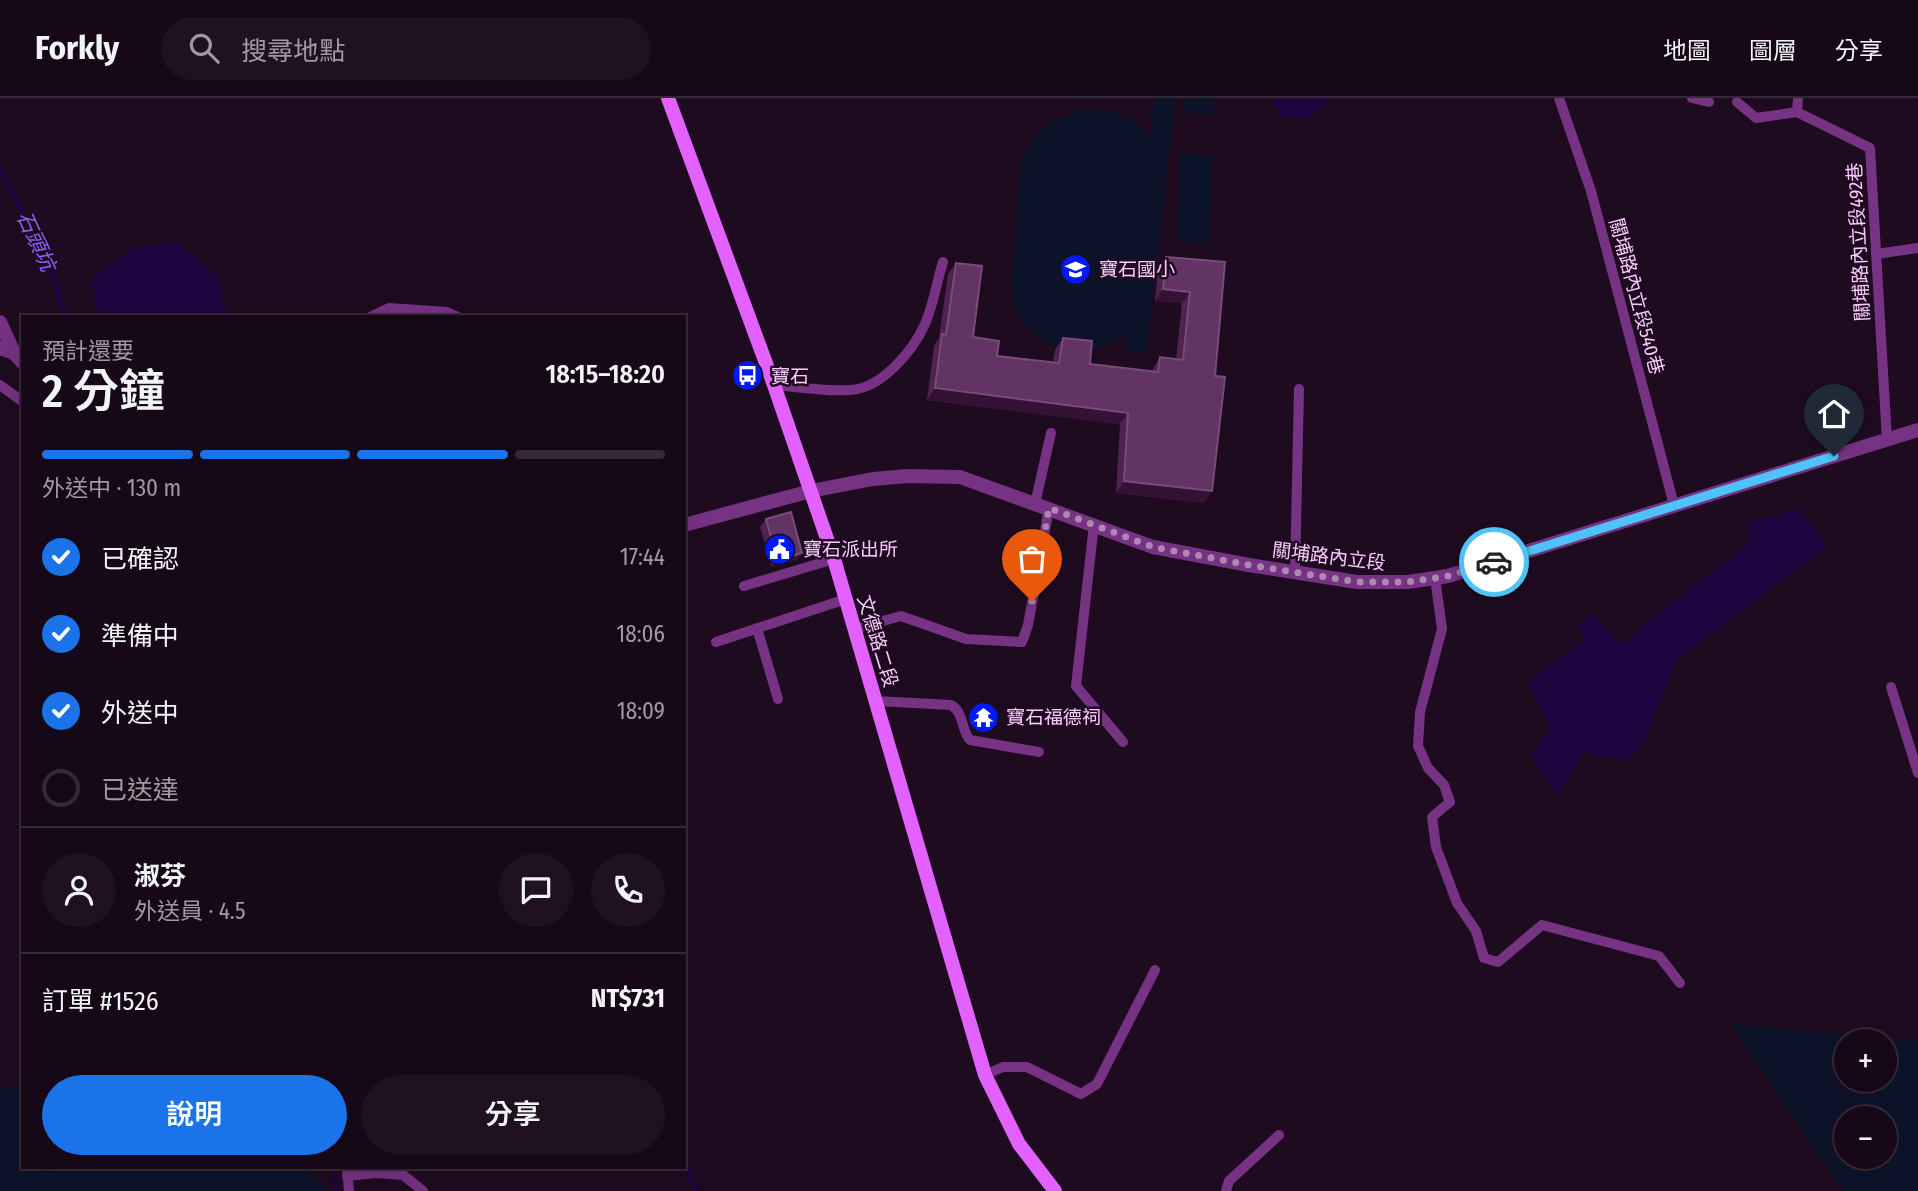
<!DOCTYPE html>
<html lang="zh-TW">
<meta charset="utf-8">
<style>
body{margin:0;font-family:"Fira Sans Condensed","Noto Sans TC",sans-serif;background:#201121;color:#f1f3f6;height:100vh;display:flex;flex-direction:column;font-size:26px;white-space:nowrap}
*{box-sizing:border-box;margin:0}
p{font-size:23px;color:#9e9aa2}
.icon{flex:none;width:38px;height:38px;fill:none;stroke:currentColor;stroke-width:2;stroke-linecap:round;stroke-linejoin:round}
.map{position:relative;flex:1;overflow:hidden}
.sheet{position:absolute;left:21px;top:217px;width:665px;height:854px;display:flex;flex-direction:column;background:#170818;border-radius:0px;box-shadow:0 7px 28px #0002,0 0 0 2px #362937}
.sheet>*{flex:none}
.controls{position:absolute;left:1834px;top:931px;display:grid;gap:14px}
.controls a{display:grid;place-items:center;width:63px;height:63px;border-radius:50%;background:#170818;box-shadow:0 7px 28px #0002,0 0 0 2px #362937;font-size:35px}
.pin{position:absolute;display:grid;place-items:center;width:60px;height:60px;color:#fff;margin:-72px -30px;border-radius:50% 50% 50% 0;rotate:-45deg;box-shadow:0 0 7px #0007}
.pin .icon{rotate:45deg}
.courier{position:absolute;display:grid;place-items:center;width:70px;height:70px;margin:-35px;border:5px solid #4fc3f7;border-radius:50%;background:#fff;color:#222;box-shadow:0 2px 9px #0007}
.summary em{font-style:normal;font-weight:600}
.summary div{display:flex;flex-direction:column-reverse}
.summary{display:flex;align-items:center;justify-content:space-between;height:119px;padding:0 21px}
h1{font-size:46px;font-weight:600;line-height:52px}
.bar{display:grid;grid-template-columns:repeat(4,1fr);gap:10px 7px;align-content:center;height:84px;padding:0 21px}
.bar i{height:9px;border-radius:5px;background:#362937}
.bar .selected{background:#1a73e8}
.bar p{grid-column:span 4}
.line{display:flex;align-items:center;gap:18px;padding:0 21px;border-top:2px solid #362937}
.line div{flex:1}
.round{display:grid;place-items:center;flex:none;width:74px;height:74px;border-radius:37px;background:#201121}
ol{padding:0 21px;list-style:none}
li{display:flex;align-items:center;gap:21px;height:77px}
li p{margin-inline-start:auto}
li .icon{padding:7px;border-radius:50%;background:#1a73e8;color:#fff;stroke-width:4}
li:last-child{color:#9e9aa2}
li i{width:38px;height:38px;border:4px solid #362937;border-radius:50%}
.action{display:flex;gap:14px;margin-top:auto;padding:14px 21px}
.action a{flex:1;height:80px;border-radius:42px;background:#1a73e8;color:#fff;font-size:28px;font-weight:600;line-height:80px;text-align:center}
.action a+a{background:#201121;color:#f1f3f6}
header{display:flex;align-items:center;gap:42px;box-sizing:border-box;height:98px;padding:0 35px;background:#170818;border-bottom:2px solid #362937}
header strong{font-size:33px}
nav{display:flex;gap:38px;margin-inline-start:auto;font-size:24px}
.search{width:490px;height:63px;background:#201121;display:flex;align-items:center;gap:18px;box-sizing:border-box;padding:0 24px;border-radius:38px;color:#9e9aa2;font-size:26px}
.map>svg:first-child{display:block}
.green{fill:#0d142a;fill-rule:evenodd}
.water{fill:#1e053f}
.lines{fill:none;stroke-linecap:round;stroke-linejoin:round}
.stream{stroke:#1e053f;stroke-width:5}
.service{stroke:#763283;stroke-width:10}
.minor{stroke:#763283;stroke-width:14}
.tertiary{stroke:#763283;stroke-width:14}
.secondary{stroke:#e361ff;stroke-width:14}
.wall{fill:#4f2250}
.shaded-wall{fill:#341135}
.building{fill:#613463;stroke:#794b7b;stroke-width:2}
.done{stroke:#ad87b1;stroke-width:7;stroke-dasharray:0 12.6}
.route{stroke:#4fc3f7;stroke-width:9}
.labels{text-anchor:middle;stroke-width:5;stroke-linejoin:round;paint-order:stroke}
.street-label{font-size:19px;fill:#facaff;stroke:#1f0b20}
.poi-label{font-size:19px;fill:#facaff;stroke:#1f0b20;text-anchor:start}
.water-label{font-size:21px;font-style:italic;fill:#8960ff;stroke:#1f0b20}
</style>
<header>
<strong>Forkly</strong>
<div class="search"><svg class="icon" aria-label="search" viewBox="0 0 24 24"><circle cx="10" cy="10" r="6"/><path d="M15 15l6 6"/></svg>搜尋地點</div>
<nav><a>地圖</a><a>圖層</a><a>分享</a></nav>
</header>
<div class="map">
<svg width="1918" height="1093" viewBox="0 0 1918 1093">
<rect width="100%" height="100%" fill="#1f0b20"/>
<g class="green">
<path d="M 1155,0 L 1176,0 L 1146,256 L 1125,252 L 1127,236 L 1101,249 L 1079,250 L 1052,246 L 1035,237 L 1019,218 L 1011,196 L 1021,63 L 1035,36 L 1061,20 L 1084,11 L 1112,12 L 1136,23 L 1150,41 Z"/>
<path d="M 1184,0 L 1214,0 L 1212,17 L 1183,14 Z"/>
<path d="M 1180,55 L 1212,56 L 1210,145 L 1177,144 Z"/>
<path d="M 1731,926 L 1918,943 L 1918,1093 L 1843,1093 ZM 1846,943 L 1885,943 L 1885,982 L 1846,982 ZM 1846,1020 L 1885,1020 L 1885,1059 L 1846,1059 Z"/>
<path d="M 23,987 L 23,1069 L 302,1069 L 327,1093 L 0,1093 L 0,991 Z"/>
</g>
<g class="water">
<path d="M 1270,0 L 1333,0 L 1306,21 L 1282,19 Z"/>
<path d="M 175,143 L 218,178 L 227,219 L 99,219 L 91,181 L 130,151 Z"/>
<path d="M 1800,410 L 1827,449 L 1677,562 L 1643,647 L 1625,664 L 1584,654 L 1558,699 L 1531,658 L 1550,630 L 1528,584 L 1584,542 L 1579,527 L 1592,515 L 1621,547 L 1650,521 L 1750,445 L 1747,425 Z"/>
</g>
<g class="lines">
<g class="stream">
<path d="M 0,71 L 49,164 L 65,219"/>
<path d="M 684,1063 L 696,1093"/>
<path d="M 333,1069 L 337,1093"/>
</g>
<g class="service">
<path d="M 1559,0 L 1591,93 L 1674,407"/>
<path d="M 1692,0 L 1709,4"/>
<path d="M 1737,4 L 1756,20 L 1797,14 L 1870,50 L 1887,342"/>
<path d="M 1797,14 L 1798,0"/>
<path d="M 1876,156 L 1918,150"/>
<path d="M 370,219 L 389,210 L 447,214 L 458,219"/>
<path d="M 0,287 L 23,304"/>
<path d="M 774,287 C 799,289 825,294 850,292 C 881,291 913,253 925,226 C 933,208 937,183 943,164"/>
<path d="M 1035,406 L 1051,335"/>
<path d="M 1094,426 L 1076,588 L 1123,644"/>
<path d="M 1295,474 L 1299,291"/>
<path d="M 1435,480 L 1442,531 L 1420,614 L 1418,648 L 1428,670 L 1444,687 L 1450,704 L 1432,719 L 1436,749 L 1457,805 L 1476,833 L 1484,860 L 1498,864 L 1542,827 L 1659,858 L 1680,885"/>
<path d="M 744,488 L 834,461"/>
<path d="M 757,530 L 778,601"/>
<path d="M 854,531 L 901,518 L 966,541 L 1022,544 L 1028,527 L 1049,410"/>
<path d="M 716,544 L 846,501"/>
<path d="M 1891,589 L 1918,675"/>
<path d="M 876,603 L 951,607 C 964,614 961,632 970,642 L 1039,654"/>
<path d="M 985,977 L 1003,969 L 1027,969 L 1081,996 L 1097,986 L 1155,872"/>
<path d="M 347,1069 L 349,1093"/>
<path d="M 347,1078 L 376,1075 L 403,1077 L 423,1093"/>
<path d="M 1226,1093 L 1229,1083 L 1279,1037"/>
</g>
<path class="minor" d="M 0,224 L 14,255"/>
<g class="tertiary">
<path d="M 0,250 L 14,255 L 23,265"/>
<path d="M 684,427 L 811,393 L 873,381 L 908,378 L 960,379 L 1153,449 L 1249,467 L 1357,484 L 1408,484 L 1448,478 L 1918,332"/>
</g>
<path class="secondary" d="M 668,0 L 774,287 L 834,461 L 985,977 L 1019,1046 L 1055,1093"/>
</g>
<g class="wall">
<path d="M 1166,159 L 1225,164 L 1215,278 L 1212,393 L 1204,405 L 1116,395 L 1120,326 L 927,302 L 934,248 L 939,240 L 948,176 L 956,165 L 973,239 L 997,258 L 1053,264 L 1055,252 L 1063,240 L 1090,266 L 1152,274 L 1153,271 L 1160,259 L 1176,262 L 1182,205 L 1155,203 L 1158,170 Z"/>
<path d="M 766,421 L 797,462 L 772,469 L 760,429 Z"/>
</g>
<g class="shaded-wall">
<path d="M 1163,191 L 1190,194 L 1182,205 L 1155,203 Z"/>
<path d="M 935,290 L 1128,315 L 1120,326 L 927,302 Z"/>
<path d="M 1124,383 L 1212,393 L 1204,405 L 1116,395 Z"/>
<path d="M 802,455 L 797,462 L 772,469 L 777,462 Z"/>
</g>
<g class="building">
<path d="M 1166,159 L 1225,164 L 1215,278 L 1225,279 L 1212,393 L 1124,383 L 1128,315 L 935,290 L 942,236 L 946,237 L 956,165 L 982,168 L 973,239 L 999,243 L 997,258 L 1059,265 L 1063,240 L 1092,243 L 1090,266 L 1158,274 L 1160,259 L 1183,262 L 1190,194 L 1163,191 Z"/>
<path d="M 791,414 L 802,455 L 777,462 L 766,421 Z"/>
</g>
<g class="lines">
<path class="done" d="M 1032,503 L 1049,410 L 1153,449 L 1249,467 L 1357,484 L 1408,484 L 1448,478 L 1494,464"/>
<path class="route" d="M 1494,464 L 1834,358"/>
</g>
<defs>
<symbol id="school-disc" viewBox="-11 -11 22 22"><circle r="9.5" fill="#0019f5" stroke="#1f0b20"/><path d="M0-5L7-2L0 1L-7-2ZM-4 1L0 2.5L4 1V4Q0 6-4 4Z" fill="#fff"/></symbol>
<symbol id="bus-disc" viewBox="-11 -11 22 22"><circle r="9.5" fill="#0019f5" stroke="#1f0b20"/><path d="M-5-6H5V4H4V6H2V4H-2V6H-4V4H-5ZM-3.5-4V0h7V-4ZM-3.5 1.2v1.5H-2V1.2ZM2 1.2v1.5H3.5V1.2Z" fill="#fff"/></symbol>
<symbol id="civic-disc" viewBox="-11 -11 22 22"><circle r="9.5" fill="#0019f5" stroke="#1f0b20"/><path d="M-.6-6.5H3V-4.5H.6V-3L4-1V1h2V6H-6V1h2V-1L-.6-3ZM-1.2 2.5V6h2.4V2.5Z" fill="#fff"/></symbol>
<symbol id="temple-disc" viewBox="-11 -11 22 22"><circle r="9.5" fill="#0019f5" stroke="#1f0b20"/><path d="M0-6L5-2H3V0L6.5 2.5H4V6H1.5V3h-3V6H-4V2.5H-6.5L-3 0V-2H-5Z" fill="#fff"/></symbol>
</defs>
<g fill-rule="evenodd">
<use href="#school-disc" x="1058" y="154" width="35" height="35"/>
<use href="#bus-disc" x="730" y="260" width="35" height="35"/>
<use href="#civic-disc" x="762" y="434" width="35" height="35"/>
<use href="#temple-disc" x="966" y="602" width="35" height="35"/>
</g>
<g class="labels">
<g class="street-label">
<text transform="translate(1858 144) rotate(-93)" y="7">關埔路內立段492巷</text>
<text transform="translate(1637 198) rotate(75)" y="7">關埔路內立段540巷</text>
<text transform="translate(1329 458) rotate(7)" y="7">關埔路內立段</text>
<text transform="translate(878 543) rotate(73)" y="7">文德路二段</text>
</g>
<g class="poi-label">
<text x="1099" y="178">寶石國小</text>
<text x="771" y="285">寶石</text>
<text x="803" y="458">寶石派出所</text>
<text x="1006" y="626">寶石福德祠</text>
</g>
<g class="water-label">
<text transform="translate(36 143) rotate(65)" y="7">石頭坑</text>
</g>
</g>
</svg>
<div class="controls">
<a>+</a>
<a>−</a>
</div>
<div class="pin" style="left:1032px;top:503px;background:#ea580c"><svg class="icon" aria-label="bag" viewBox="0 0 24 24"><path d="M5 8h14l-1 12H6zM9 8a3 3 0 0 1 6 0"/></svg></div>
<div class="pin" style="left:1834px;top:358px;background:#1f2937"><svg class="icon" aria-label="home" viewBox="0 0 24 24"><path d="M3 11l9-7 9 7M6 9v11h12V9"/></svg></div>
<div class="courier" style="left:1494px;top:464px"><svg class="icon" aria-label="car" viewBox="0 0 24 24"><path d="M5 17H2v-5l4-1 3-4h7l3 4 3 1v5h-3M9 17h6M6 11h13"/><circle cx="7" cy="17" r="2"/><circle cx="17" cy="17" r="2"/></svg></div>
<section class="sheet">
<div class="summary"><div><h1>2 分鐘</h1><p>預計還要</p></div><em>18:15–18:20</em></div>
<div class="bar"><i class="selected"></i><i class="selected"></i><i class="selected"></i><i></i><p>外送中 · 130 m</p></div>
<ol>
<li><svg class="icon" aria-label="check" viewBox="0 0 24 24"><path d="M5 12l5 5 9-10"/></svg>已確認<p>17:44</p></li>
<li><svg class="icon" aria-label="check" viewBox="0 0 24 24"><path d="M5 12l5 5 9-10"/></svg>準備中<p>18:06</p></li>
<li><svg class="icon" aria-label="check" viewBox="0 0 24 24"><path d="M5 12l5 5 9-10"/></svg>外送中<p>18:09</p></li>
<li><i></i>已送達</li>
</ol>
<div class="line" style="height:126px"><a class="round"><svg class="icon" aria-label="person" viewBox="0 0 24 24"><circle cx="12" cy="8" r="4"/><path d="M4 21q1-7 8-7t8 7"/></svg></a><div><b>淑芬</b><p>外送員 · 4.5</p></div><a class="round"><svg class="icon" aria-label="chat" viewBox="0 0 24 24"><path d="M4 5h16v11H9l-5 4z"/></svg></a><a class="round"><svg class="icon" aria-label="phone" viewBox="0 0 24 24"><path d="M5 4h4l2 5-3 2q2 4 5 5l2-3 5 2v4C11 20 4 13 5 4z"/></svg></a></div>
<div class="line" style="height:91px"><div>訂單 #1526</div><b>NT$731</b></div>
<div class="action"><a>說明</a><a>分享</a></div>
</section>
</div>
